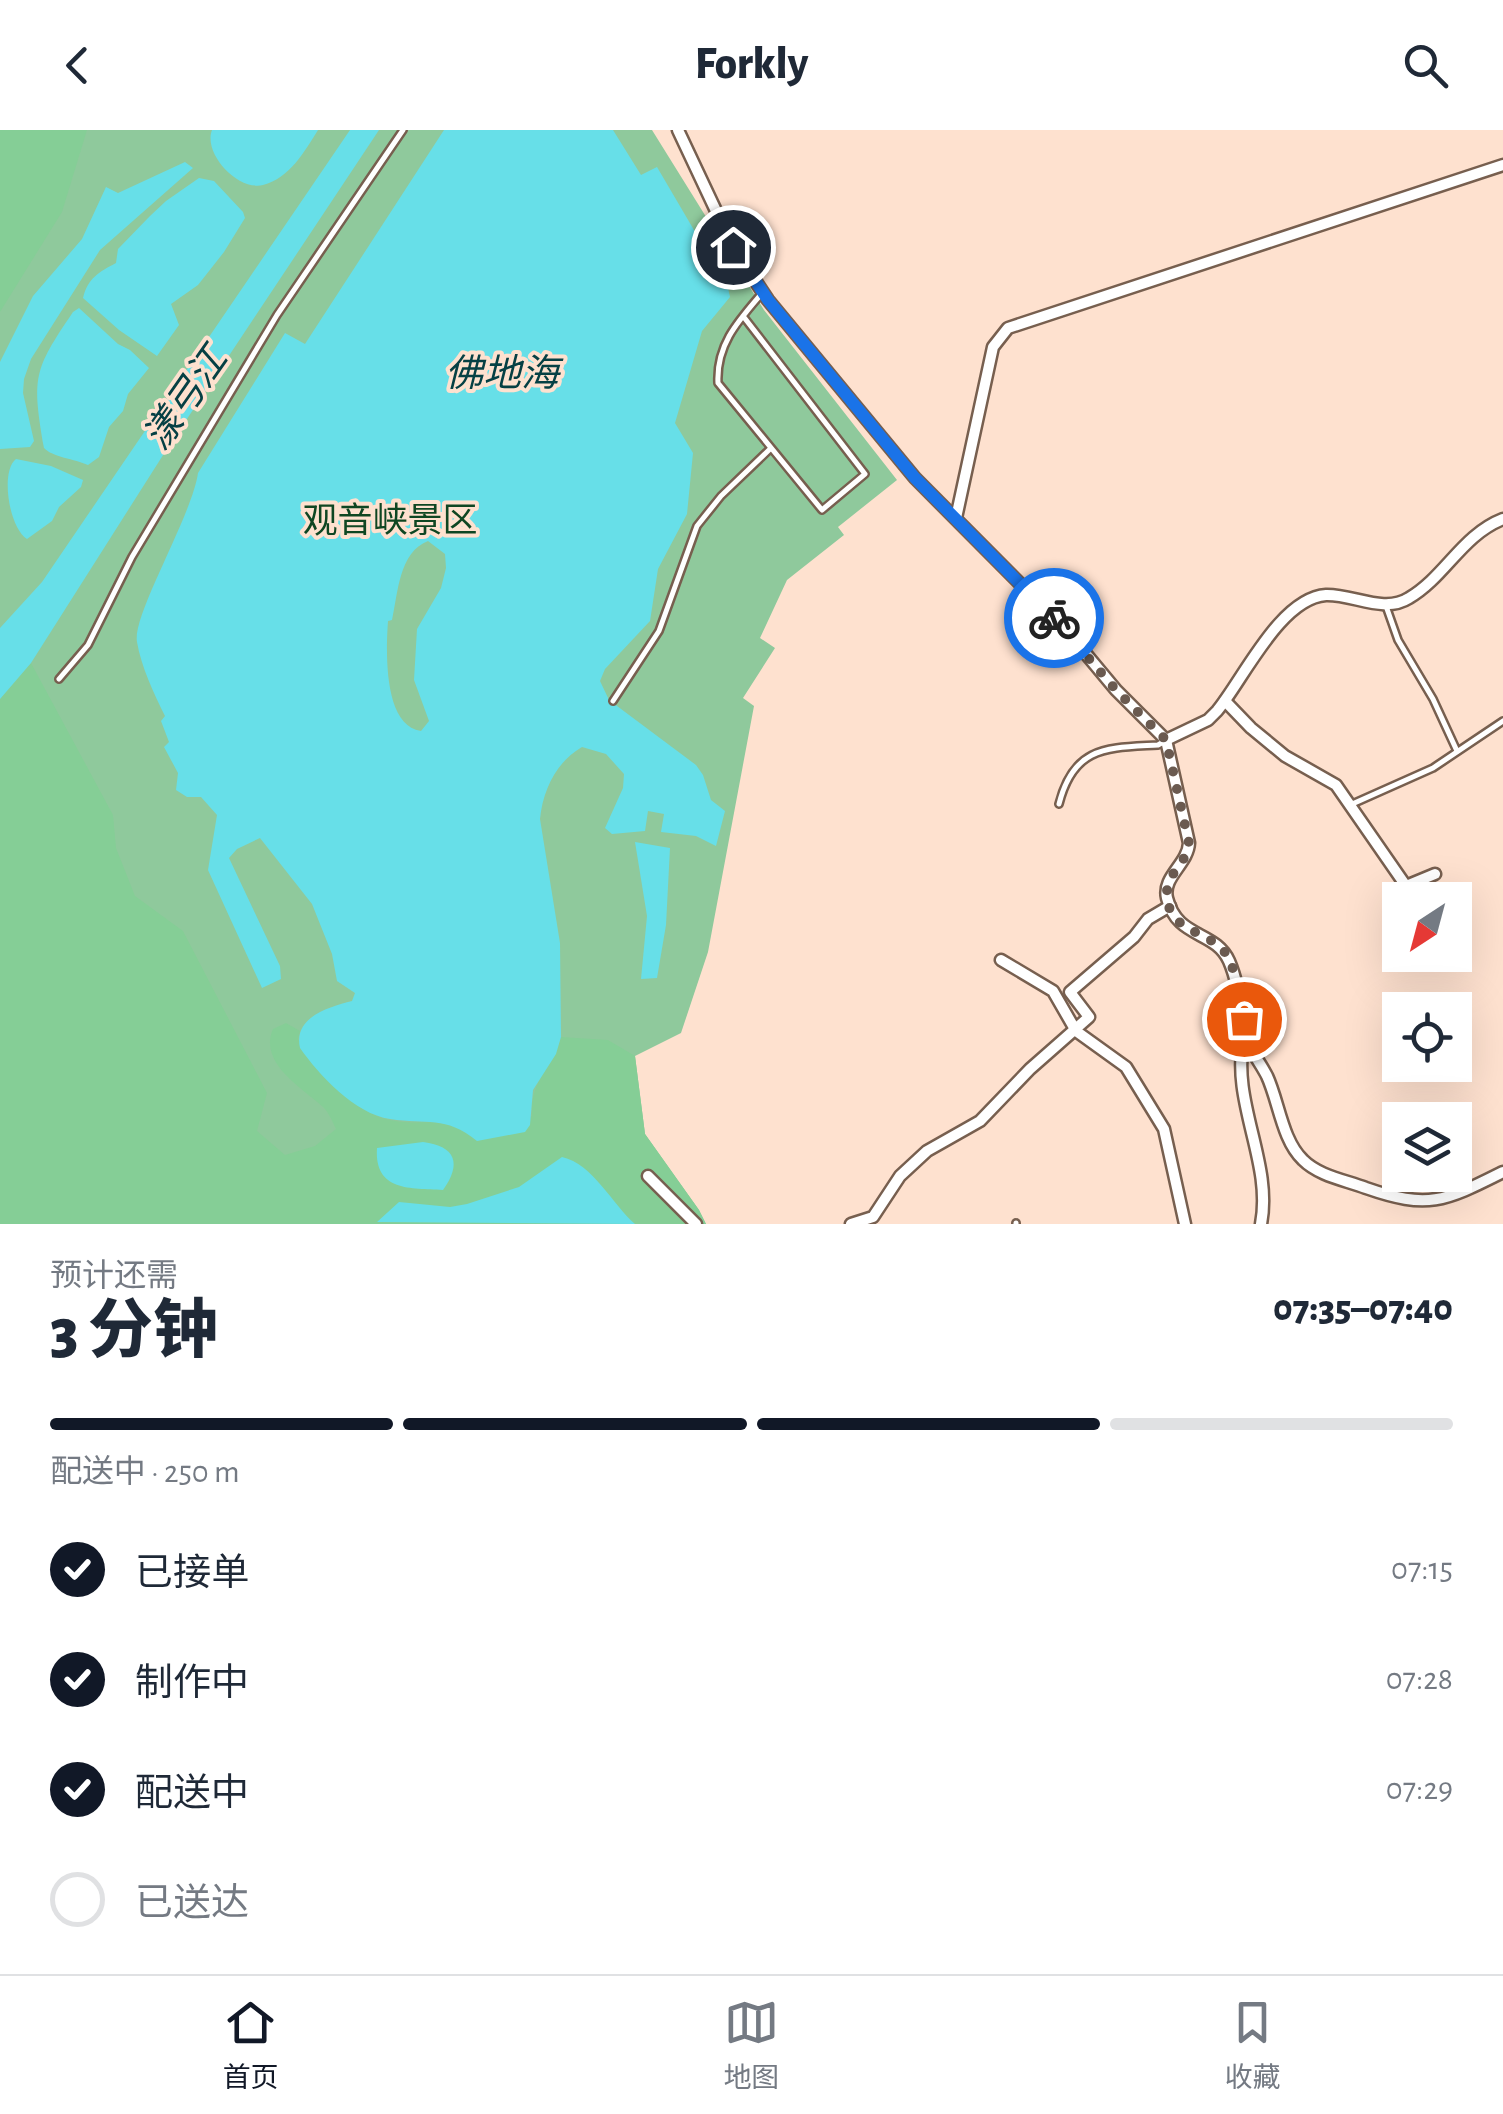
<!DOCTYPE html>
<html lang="zh">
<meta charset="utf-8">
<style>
body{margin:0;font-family:"Alegreya Sans","Noto Sans SC",sans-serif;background:#f6f6f7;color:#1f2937;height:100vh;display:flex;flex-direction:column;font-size:38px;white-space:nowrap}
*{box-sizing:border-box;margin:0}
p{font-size:32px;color:#747a83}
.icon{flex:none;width:55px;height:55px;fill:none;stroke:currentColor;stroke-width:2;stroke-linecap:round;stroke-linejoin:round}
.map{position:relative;height:1094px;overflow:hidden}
.drawer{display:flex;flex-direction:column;background:#fff;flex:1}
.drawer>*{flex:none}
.needle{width:65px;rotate:216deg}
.fabs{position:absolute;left:1382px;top:752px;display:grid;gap:20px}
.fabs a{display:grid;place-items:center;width:90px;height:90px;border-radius:0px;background:#fff;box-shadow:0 10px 40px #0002;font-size:50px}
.pin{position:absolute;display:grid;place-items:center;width:85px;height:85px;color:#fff;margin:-42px;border:5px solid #fff;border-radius:50%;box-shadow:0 2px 10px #0007}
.courier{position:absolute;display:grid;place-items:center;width:100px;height:100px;margin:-50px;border:8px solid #1a73e8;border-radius:50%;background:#fff;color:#222;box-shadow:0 2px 12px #0007}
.head em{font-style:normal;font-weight:800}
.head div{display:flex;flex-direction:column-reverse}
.head{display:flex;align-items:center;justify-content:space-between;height:170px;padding:0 50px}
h1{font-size:65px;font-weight:800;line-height:75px}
.bar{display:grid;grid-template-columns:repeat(4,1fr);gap:15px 10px;align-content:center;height:120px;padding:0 50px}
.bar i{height:12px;border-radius:8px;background:#e0e1e3}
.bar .on{background:#111827}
.bar p{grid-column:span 4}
ol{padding:0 50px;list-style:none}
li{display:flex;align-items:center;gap:30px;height:110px}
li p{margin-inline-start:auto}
li .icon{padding:10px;border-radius:50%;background:#111827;color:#fff;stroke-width:4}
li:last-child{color:#747a83}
li i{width:55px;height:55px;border:5px solid #e0e1e3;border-radius:50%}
header{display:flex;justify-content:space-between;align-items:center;height:130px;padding:0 50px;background:#fff;font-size:45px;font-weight:800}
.tab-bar{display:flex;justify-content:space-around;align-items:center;height:140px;border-top:2px solid #e0e1e3;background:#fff;font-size:28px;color:#747a83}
.tab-bar a{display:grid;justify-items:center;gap:5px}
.tab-bar .on{color:#111827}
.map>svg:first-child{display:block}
.green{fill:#8fc99c}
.forest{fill:#85ce96}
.water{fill:#67dfe8;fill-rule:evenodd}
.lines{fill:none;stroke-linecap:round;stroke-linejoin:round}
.service-casing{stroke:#775f4f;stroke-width:10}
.minor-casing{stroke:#775f4f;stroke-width:15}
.service{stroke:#fff;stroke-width:5}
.minor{stroke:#fff;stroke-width:10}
.done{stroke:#6a5a50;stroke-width:10;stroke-dasharray:0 18}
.route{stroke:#1a73e8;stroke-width:12}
.labels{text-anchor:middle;stroke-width:8;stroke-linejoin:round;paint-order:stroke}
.park-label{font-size:35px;fill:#0f4622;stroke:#fee1cf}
.water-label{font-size:38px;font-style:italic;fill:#064044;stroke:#fee1cf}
</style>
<header><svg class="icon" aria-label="back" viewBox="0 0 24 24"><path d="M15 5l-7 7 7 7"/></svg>Forkly<svg class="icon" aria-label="search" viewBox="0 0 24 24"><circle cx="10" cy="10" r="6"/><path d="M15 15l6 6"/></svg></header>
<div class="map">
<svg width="1503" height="1094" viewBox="0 0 1503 1094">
<rect width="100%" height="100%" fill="#fee1cf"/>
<path class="green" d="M 0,0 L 652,0 L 764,180 L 897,350 L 838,397 L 844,405 L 787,450 L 760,508 L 775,518 L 743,568 L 754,576 L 708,822 L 681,903 L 635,926 L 645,1004 L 699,1080 L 706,1094 L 0,1094 Z"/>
<g class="forest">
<path d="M 0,0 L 87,0 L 62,82 L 0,182 Z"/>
<path d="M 31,533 L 113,685 L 116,718 L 135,766 L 183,801 L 267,963 L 257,1001 L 285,1025 L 315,1016 L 336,999 C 332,991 329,983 323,977 C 302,958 258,933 273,899 L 286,893 L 300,901 L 298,909 C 321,937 346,976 382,988 C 422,1000 439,980 478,1011 L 532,986 C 530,949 552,940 561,907 L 608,910 L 635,926 L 645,1004 L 699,1080 L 706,1094 L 0,1094 L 0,569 Z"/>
</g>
<g class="water">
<path d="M 212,0 L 318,0 C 304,22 290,48 263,55 C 237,61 203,23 212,0 Z"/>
<path d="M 350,0 L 379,0 L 165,322 L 31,533 L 0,569 L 0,498 L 42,452 Z"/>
<path d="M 444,0 L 613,0 L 641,45 L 657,37 L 728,158 L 730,167 L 702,201 L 675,293 L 693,323 L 687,384 L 658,439 L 650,491 L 605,539 L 600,551 L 609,570 L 696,635 L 703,645 L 711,670 L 725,681 L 716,716 L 696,706 L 661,702 L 664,684 L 648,681 L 645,701 L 612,704 L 605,698 L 623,658 L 624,644 L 606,624 L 582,617 C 556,632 543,660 540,689 L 560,813 L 561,907 L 556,924 L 533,960 L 530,995 L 525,1002 L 477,1011 C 445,985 427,995 390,989 C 355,984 319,945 300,918 C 293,887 329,877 352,871 L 355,863 L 337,851 L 332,824 L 312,774 L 260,708 L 237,719 L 229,728 L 280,836 L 281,849 L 262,858 L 208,740 L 217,685 L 201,667 L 187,667 L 176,660 L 178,643 L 164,617 L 169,612 L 161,591 L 165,586 C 154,564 141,536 137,512 C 132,485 192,386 198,343 L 285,203 L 305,214 ZM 428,411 L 445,424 L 446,438 L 441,458 L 417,499 L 414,550 L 429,591 L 421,601 C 383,596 386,520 388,491 L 392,490 C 398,463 399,422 428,411 Z"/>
<path d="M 185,32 L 193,38 L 100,120 L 31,229 L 24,249 L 23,263 L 34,311 L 30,317 L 0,319 L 0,232 L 33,166 L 82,109 L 106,57 L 118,63 Z"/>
<path d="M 199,48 L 214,51 L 243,82 L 245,88 L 224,122 L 198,155 L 171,174 L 179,195 L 157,226 L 119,200 L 83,168 C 88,148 99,142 116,133 L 118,119 L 150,86 L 166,71 Z"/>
<path d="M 79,178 L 118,214 L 130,220 L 149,238 L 128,264 L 123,281 L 109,297 L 99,327 L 88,335 C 75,329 52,327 44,318 C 32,247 33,241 73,182 Z"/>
<path d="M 16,329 L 51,336 L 83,350 L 81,357 L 59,377 L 52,391 L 27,409 C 9,398 0,341 16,329 Z"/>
<path d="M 635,712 L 670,718 L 666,795 L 657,848 L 641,849 L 647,786 Z"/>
<path d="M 423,1012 C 456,1016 462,1034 443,1060 C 411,1058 374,1062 377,1018 Z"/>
<path d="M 562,1027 C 593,1034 612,1074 635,1094 L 377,1092 L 399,1072 L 450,1077 L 467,1074 L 519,1057 Z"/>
</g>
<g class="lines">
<defs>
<g id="service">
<path d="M 743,186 L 865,344 L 822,380 L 718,253 C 716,214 739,190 763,162"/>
<path d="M 1386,476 L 1398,510 L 1433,569 L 1457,621"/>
<path d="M 59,549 L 88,515 L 132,427 L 277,185 L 403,0"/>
<path d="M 613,571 L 659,501 L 697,396 L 721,366 L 770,319"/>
<path d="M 1059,674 C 1074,615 1108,618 1158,615 L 1165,611"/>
<path d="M 1350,675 L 1433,638 L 1503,591"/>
<path d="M 1016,1093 L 1016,1094"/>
</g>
<g id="minor">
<path d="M 678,0 L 733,117 L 768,170 L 915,348 L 1066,500 L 1116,560 L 1166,610 L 1189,713 C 1188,734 1162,747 1167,768 C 1177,809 1215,800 1229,831 C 1239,854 1241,881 1246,906 C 1250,921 1260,932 1267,946 C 1279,972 1282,1010 1303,1030 C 1319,1046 1345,1050 1366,1058 C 1429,1080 1445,1071 1503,1042"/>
<path d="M 956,388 L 993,217 L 1008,198 L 1503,35"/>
<path d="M 1225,571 L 1251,598 L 1285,626 L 1336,655 L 1406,756 L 1435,744"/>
<path d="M 1166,610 L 1208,590 L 1217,581 C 1243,550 1280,468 1326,465 C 1353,464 1384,484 1409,468 C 1445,447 1462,405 1503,389"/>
<path d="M 1001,830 L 1053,861 L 1076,901 L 1126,937 L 1164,999 L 1185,1094"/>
<path d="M 1244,908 C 1230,971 1273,1032 1261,1094"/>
<path d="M 648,1046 L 696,1094"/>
<path d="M 851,1094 L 873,1087 L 900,1046 L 927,1021 L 980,991 L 1030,939 L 1089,887 L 1070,862 L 1134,807 L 1148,789 L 1170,776"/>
</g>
</defs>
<use href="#service" class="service-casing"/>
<use href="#minor" class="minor-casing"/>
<use href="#service" class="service"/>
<use href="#minor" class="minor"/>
</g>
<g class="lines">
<path class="done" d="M 1054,488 L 1116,560 L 1166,610 L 1189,713 C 1188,732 1167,743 1167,762 C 1166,802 1207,800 1224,821 C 1237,839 1239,868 1244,889"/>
<path class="route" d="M 733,117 L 768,170 L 915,348 L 1054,488"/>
</g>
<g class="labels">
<g class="park-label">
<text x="390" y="402">观音峡景区</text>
</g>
<g class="water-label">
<text x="502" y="256">佛地海</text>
<text transform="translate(185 268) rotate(-55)" y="13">漾弓江</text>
</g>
</g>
</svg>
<div class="fabs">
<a><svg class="needle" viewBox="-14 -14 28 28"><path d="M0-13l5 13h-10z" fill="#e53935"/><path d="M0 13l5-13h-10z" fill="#747a83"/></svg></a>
<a><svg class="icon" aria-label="locate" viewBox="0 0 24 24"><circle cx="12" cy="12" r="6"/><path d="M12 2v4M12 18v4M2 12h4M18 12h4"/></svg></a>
<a><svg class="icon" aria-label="layers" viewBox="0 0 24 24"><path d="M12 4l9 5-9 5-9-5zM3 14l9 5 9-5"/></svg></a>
</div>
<div class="pin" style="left:1244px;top:889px;background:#ea580c"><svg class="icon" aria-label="bag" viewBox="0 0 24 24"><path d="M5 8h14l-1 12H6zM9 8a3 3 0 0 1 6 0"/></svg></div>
<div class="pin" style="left:733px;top:117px;background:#1f2937"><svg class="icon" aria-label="home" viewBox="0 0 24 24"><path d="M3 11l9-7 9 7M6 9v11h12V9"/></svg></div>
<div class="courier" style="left:1054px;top:488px"><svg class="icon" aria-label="bike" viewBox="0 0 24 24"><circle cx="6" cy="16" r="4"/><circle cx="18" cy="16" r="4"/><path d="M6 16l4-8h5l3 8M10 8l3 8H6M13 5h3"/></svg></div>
</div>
<section class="drawer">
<div class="head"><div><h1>3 分钟</h1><p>预计还需</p></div><em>07:35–07:40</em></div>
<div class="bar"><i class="on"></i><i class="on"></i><i class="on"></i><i></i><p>配送中 · 250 m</p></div>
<ol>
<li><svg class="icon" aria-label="check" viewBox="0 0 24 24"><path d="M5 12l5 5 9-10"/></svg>已接单<p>07:15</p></li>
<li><svg class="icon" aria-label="check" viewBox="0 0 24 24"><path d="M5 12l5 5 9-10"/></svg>制作中<p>07:28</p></li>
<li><svg class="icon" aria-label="check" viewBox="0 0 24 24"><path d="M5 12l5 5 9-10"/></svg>配送中<p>07:29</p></li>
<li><i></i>已送达</li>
</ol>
</section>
<nav class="tab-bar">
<a class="on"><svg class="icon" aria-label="home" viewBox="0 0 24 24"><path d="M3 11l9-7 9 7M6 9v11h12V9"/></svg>首页</a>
<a><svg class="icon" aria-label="map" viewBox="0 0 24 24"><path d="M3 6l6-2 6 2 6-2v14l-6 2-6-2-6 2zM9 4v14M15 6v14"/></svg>地图</a>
<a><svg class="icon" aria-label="saved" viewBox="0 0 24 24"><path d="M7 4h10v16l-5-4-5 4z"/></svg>收藏</a>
</nav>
